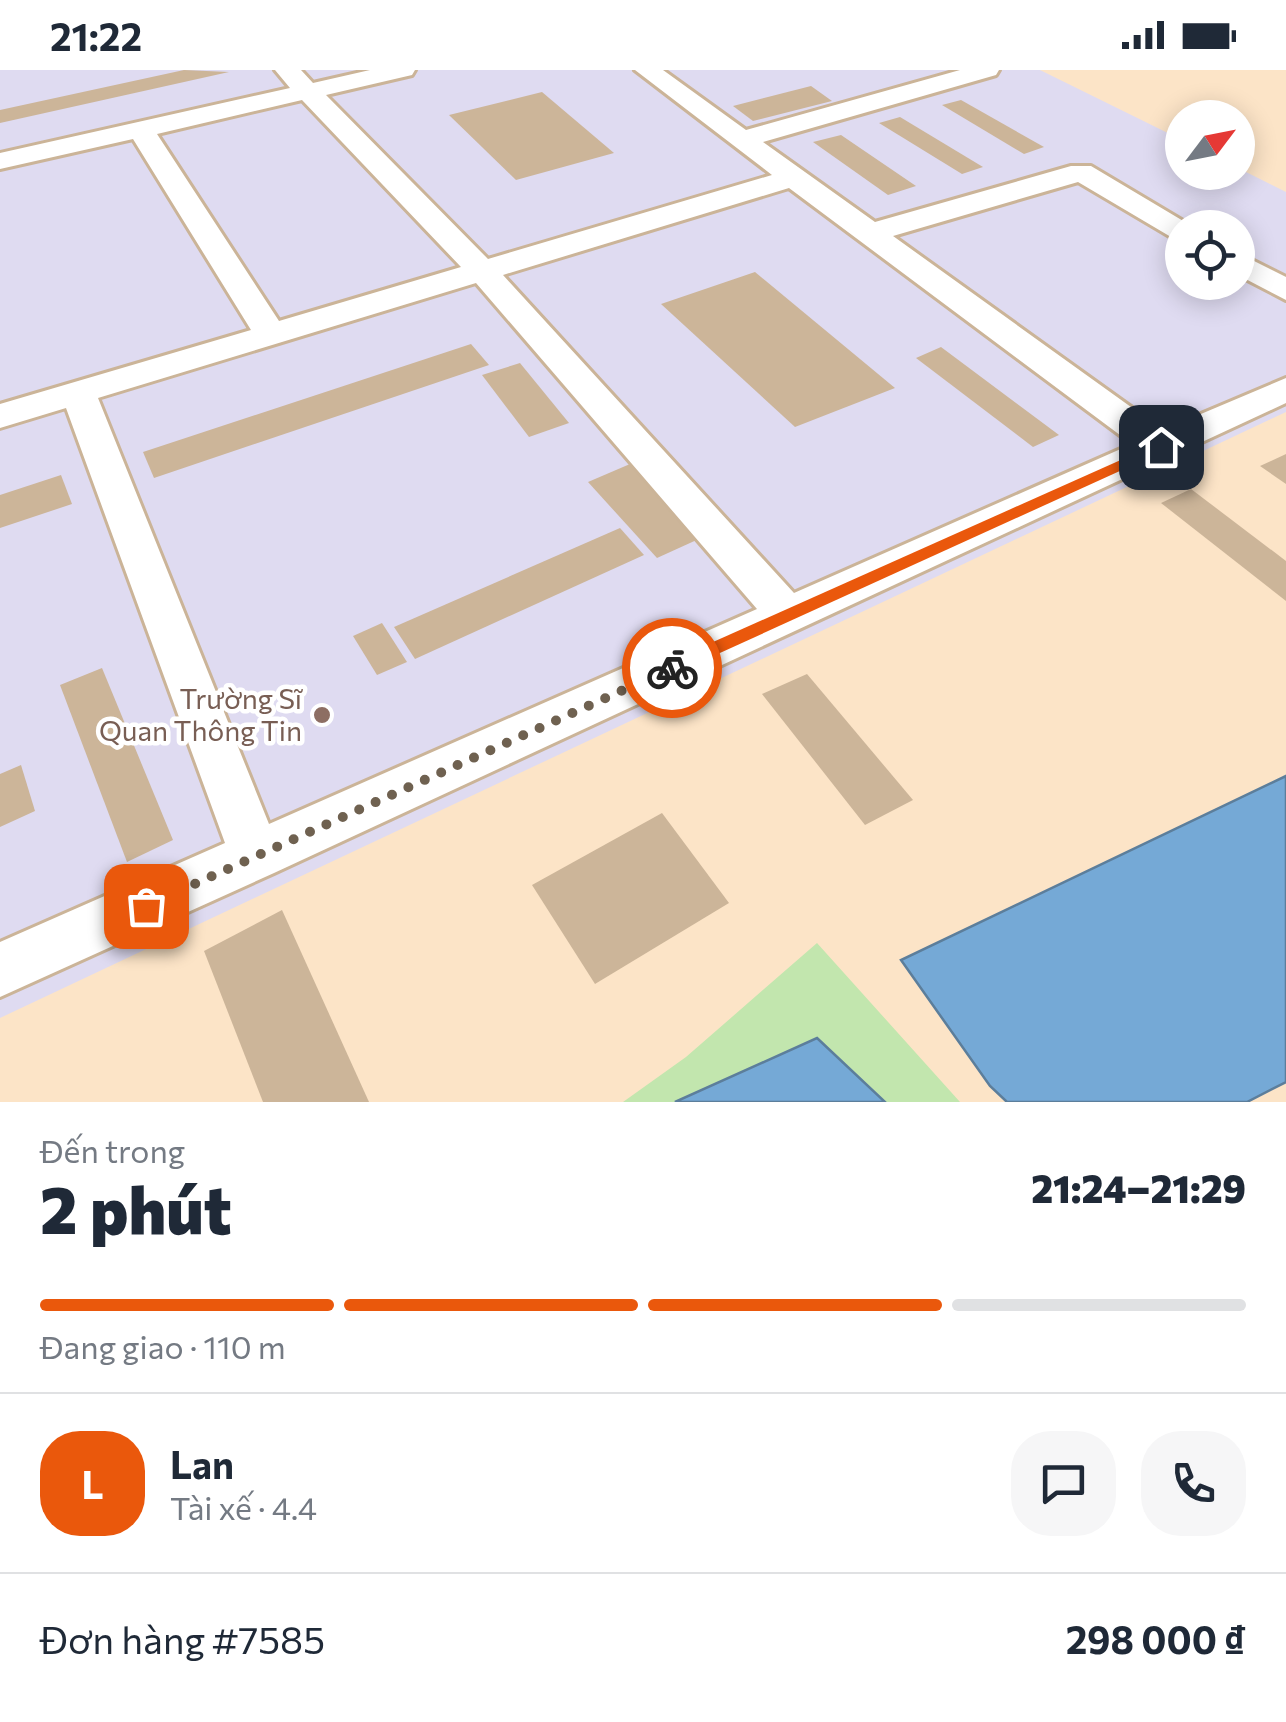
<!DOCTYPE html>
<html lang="vi">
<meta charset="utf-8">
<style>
body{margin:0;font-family:Commissioner,sans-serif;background:#f6f6f7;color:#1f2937;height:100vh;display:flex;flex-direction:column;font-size:38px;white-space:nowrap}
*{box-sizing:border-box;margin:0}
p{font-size:32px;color:#747a83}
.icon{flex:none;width:55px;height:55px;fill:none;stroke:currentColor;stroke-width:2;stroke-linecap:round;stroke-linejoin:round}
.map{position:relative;height:1032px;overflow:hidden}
.side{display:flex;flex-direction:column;background:#fff;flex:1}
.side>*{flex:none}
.needle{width:65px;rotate:58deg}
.fabs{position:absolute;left:1165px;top:30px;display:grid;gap:20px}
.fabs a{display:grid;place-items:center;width:90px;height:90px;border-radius:50%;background:#fff;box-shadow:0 5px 25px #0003;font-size:50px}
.pin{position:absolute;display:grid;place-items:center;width:85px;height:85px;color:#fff;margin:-42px;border-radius:20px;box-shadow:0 5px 15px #0006}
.courier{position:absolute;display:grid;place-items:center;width:100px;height:100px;margin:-50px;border:8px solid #ea580c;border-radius:50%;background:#fff;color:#222;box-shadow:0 2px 12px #0007}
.overview em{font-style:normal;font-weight:800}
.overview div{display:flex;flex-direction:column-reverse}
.overview{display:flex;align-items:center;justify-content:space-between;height:170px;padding:0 40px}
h1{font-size:65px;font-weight:800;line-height:75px}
.bar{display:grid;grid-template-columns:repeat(4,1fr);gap:15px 10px;align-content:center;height:120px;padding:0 40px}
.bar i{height:12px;border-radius:8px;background:#e0e1e3}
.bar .on{background:#ea580c}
.bar p{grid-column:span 4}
.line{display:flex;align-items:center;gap:25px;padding:0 40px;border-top:2px solid #e0e1e3}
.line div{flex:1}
.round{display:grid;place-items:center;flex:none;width:105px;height:105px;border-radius:40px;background:#f6f6f7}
.status{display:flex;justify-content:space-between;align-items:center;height:70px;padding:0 50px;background:#fff;direction:ltr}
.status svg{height:28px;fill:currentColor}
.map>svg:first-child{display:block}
.education{fill:#dfdbf1;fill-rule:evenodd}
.green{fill:#c2e6ae}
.water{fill:#75a9d6;stroke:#5c7e9b;stroke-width:2.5}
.building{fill:#ccb599}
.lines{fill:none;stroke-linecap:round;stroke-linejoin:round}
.minor-casing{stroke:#cbb498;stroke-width:6}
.minor{fill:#fff;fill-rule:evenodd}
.route{fill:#ea580c}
.done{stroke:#6f6150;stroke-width:10;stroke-dasharray:0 18}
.education-dot{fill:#8d6e63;stroke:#fff;stroke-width:4}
.labels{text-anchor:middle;stroke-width:9;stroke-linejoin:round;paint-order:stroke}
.education-label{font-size:28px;fill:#785e54;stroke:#fff;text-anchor:end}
</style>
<div class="status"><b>21:22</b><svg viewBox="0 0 49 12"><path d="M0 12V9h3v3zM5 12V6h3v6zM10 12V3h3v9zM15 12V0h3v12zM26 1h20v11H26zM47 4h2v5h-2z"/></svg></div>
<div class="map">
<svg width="1286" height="1032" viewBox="0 0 1286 1032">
<rect width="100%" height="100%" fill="#fce4c7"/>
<path class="education" d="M 0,0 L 1040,0 L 1182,70 L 1182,102 L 1238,102 L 1238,98 L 1286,122 L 1286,342 L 0,948 ZM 1182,158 L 1238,158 L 1238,212 L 1182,212 Z"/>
<path class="green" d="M 817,873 L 960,1032 L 885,1032 L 816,968 L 675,1032 L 623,1032 L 686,987 Z"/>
<g class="water">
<path d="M 1286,706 L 1286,1012 L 1247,1032 L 1007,1032 L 990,1016 L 901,890 Z"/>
<path d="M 817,968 L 885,1032 L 675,1032 Z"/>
</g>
<g class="building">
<path d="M 184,0 L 229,2 L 0,53 L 0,40 Z"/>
<path d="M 811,16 L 832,31 L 753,51 L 733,36 Z"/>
<path d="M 542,22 L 614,83 L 516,110 L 449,45 Z"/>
<path d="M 961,30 L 1044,77 L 1024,84 L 942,35 Z"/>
<path d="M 900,47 L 983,97 L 962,104 L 879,53 Z"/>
<path d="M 841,65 L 916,116 L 888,125 L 813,72 Z"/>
<path d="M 755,202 L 895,318 L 795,357 L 661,234 Z"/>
<path d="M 471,274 L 489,295 L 154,408 L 143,382 Z"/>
<path d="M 941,277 L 1059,365 L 1033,377 L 916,288 Z"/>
<path d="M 520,293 L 569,353 L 529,367 L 482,305 Z"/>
<path d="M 1286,384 L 1286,414 L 1260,396 Z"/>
<path d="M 630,394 L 701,468 L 657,488 L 588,412 Z"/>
<path d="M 61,405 L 72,434 L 0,458 L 0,425 Z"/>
<path d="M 1191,419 L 1286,491 L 1286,531 L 1161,433 Z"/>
<path d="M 620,458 L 644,485 L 415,589 L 394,557 Z"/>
<path d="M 382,553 L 407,592 L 377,605 L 353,566 Z"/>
<path d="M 102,598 L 173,770 L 127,792 L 60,615 Z"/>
<path d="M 807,604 L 913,730 L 865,755 L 762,624 Z"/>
<path d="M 21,695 L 35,741 L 0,757 L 0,704 Z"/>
<path d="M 662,743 L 729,833 L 595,914 L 532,815 Z"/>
<path d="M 282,840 L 369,1032 L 263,1032 L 204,881 Z"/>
</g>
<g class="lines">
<defs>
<g id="minor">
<path d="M 275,0 L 301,0 L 313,13 L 370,0 L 415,0 L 412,5 L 326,25 L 488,189 L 772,105 L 635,0 L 663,0 L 746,60 L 960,0 L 999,0 L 996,5 L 763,72 L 875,152 L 1071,96 L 1091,96 L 1195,158 L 1182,158 L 1182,170 L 1171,167 L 1078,112 L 893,166 L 1163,360 L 1286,308 L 1286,333 L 274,803 L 0,927 L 0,872 L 225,773 L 66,338 L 0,358 L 0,334 L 251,260 L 133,69 L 0,99 L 0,83 L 290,18 ZM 302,30 L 461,197 L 279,251 L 157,64 ZM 789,118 L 1132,374 L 794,523 L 503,205 ZM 476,213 L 757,539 L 269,754 L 98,328 Z"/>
<path d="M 1238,183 L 1286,207 L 1286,230 L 1238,205 Z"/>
</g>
</defs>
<use href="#minor" class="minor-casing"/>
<use href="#minor" class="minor"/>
</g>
<path class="route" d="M 1161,372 L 1166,373 L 1166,380 L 678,602 L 666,602 L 664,598 L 666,593 Z"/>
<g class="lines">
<path class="done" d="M 146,836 L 672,598"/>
</g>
<circle class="education-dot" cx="322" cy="645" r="10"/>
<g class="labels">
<g class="education-label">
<text x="302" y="639">Trường Sĩ<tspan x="302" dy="32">Quan Thông Tin</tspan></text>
</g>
</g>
</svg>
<div class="fabs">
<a><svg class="needle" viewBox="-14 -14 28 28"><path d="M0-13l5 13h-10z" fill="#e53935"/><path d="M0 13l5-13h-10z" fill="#747a83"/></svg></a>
<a><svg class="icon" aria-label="locate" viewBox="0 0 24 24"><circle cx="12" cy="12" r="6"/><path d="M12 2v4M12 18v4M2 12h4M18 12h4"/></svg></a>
</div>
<div class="pin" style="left:146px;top:836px;background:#ea580c"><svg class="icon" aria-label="bag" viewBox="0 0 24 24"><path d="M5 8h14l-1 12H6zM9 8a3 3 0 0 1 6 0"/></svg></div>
<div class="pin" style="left:1161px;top:377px;background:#1f2937"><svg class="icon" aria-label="home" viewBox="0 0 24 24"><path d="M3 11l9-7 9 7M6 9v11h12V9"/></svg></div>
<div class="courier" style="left:672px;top:598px"><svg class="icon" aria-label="bike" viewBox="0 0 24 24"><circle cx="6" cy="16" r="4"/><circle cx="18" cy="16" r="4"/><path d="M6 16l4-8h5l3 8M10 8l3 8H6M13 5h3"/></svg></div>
</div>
<section class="side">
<div class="overview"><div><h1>2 phút</h1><p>Đến trong</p></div><em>21:24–21:29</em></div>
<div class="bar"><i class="on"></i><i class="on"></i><i class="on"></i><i></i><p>Đang giao · 110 m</p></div>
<div class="line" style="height:180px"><b class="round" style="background:#ea580c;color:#fff">L</b><div><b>Lan</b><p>Tài xế · 4.4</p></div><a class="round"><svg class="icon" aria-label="chat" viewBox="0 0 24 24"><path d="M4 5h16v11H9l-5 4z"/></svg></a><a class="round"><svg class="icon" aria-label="phone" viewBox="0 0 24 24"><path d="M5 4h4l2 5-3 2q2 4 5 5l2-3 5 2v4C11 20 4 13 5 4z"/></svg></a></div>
<div class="line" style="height:130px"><div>Đơn hàng #7585</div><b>298 000 ₫</b></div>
</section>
